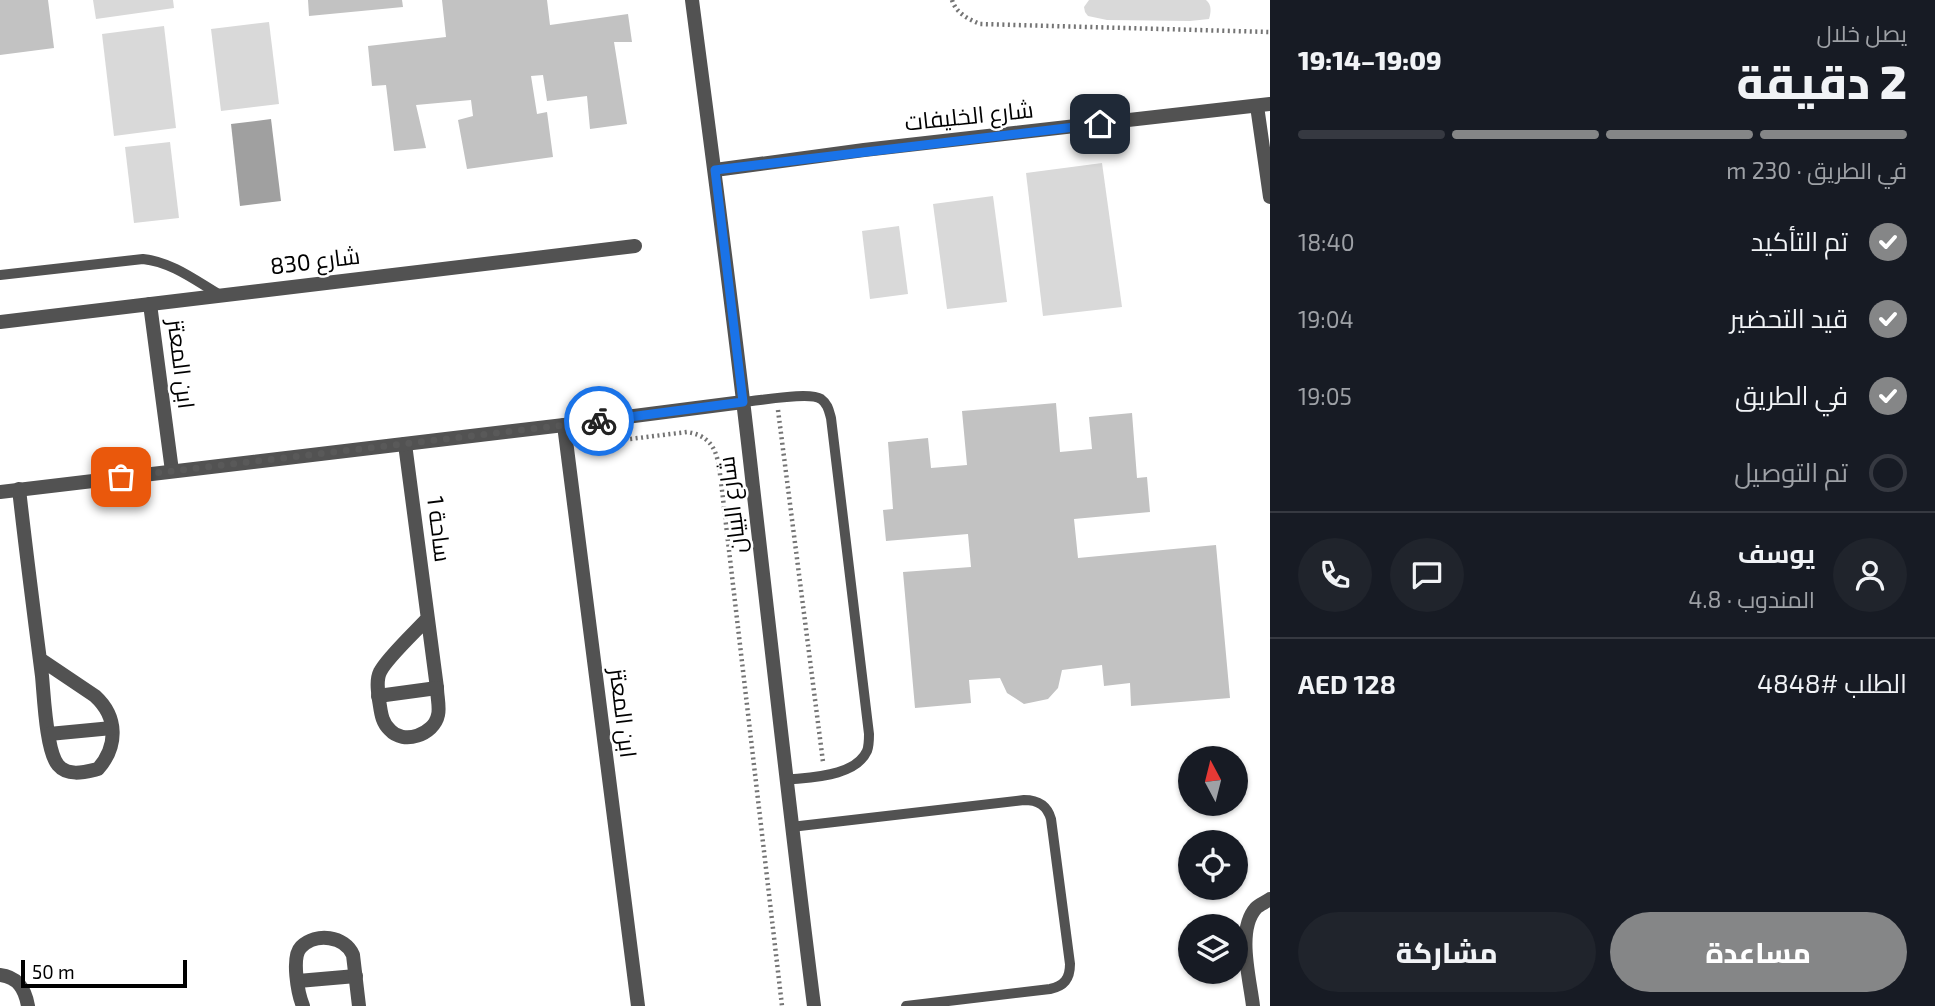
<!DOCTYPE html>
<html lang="ar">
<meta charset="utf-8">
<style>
body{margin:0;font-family:"Exo 2",Cairo,sans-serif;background:#20242c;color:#f1f3f6;direction:rtl;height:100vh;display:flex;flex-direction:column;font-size:26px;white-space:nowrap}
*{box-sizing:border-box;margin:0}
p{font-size:23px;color:#9ea1a6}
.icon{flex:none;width:38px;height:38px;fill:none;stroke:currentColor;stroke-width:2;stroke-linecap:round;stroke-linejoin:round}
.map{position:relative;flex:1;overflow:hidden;direction:ltr}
.details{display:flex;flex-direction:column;background:#171b24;width:665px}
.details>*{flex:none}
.needle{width:46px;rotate:353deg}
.buttons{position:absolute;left:1178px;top:746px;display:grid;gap:14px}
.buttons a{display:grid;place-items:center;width:70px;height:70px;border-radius:50%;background:#171b24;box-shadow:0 2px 5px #0004;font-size:35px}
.scale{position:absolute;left:21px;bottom:18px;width:166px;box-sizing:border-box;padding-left:7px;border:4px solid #000;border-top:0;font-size:19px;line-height:24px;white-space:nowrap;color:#000;-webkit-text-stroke:5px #fff;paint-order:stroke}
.pin{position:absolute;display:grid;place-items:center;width:60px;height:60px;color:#fff;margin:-30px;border-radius:14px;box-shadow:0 4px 10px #0006}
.courier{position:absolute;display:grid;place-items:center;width:70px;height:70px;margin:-35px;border:5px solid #1a73e8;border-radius:50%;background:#fff;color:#222;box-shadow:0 2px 9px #0007}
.headline em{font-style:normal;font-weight:800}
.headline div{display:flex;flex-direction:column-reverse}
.headline{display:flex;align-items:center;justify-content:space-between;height:119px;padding:0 28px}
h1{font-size:46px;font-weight:800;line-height:52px}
.bar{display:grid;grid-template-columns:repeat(4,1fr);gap:10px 7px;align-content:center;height:84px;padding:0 28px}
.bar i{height:9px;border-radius:5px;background:#363941}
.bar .current{background:#858687}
.bar p{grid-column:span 4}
.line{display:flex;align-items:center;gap:18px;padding:0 28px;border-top:2px solid #363941}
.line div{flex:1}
.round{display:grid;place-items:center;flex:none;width:74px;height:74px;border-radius:37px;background:#20242c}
ol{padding:0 28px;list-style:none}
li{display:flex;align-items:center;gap:21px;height:77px}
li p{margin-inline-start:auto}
li .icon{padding:7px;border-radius:50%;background:#858687;color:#fff;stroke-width:4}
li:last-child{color:#9ea1a6}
li i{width:38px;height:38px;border:4px solid #363941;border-radius:50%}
.cta{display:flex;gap:14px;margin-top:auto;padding:14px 28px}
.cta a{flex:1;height:80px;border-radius:42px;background:#858687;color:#fff;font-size:28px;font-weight:800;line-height:80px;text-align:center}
.cta a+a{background:#20242c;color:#f1f3f6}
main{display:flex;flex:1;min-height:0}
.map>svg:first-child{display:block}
.green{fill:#d9d9d9}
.water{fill:#a0a0a0}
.building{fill:#c2c2c2}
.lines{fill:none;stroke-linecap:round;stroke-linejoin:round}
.path{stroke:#747474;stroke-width:4.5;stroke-dasharray:2 3.5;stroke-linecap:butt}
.service{stroke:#525252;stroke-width:10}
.minor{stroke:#525252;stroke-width:14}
.tertiary{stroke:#525252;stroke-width:14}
.done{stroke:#595959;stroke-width:7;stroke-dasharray:0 12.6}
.route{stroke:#1a73e8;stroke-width:9}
.labels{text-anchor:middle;stroke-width:5;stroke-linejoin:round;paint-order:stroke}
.street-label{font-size:23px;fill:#000;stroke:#fff}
</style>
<main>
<section class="details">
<div class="headline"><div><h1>2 دقيقة</h1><p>يصل خلال</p></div><em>19:09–19:14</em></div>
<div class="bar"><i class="current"></i><i class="current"></i><i class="current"></i><i></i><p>في الطريق · 230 m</p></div>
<ol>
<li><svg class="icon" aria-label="check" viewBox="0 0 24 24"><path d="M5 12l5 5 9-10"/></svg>تم التأكيد<p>18:40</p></li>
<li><svg class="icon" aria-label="check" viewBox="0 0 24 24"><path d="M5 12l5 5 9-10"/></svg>قيد التحضير<p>19:04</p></li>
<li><svg class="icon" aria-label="check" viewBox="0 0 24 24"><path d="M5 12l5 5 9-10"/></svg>في الطريق<p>19:05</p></li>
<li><i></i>تم التوصيل</li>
</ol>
<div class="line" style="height:126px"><a class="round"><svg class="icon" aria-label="person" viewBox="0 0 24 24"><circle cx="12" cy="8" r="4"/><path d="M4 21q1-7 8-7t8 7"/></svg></a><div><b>يوسف</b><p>المندوب · 4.8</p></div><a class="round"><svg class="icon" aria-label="chat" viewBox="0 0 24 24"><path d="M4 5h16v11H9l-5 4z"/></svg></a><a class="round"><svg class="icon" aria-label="phone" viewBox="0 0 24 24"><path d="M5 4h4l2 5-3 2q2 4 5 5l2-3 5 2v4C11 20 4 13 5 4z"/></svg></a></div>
<div class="line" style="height:91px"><div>الطلب #4848</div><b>AED 128</b></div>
<div class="cta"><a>مساعدة</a><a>مشاركة</a></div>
</section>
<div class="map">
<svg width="1270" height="1006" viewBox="0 0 1270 1006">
<rect width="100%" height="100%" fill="#fff"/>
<g class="green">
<path d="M 93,0 L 173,0 L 174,8 L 96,19 Z"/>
<path d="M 1089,0 L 1206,0 C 1212,5 1211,12 1209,19 L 1190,21 L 1107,20 L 1088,16 L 1085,12 L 1084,7 Z"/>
<path d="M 269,22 L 279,104 L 221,111 L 211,29 Z"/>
<path d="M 164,26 L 176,128 L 114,136 L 102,34 Z"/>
<path d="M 170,142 L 179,218 L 134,223 L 125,147 Z"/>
<path d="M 1102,163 L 1122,307 L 1043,316 L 1026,173 Z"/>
<path d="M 993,196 L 1007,302 L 947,309 L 933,204 Z"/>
<path d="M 899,226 L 908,294 L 870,299 L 862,231 Z"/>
</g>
<path class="water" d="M 271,119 L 281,201 L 240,206 L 231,124 Z"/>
<g class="building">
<path d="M 0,0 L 48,0 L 54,48 L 0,55 Z"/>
<path d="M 308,0 L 402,0 L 403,7 L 309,16 Z"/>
<path d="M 442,0 L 547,0 L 550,25 L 628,14 L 632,42 L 614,42 L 627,124 L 590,129 L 587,96 L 547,101 L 543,75 L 531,76 L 537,114 L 547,112 L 553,157 L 467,169 L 458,120 L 473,116 L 471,100 L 416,105 L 426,148 L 394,151 L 386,85 L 372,86 L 368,46 L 446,37 Z"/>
<path d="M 1056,403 L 1060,452 L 1092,449 L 1089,417 L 1132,413 L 1137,478 L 1147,477 L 1150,512 L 1074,519 L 1078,558 L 1216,545 L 1230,698 L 1131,706 L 1130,683 L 1104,686 L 1102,665 L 1062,670 L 1058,688 L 1048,699 L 1024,704 L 1007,693 L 1000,678 L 969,680 L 971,703 L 915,708 L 903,572 L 971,567 L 968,534 L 886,541 L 883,510 L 893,509 L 888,442 L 928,438 L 931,468 L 967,465 L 962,411 Z"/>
</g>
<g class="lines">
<g class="path">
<path d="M 952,0 C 956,13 968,19 980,24 L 1270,32"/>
<path d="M 778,410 L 823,762"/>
<path d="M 581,445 L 687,432 C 720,437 718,463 722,490 L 782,1006"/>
</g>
<g class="service">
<path d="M 0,275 L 143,259 C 172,262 196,281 220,295"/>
<path d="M 743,402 C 760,401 809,391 821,399 C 828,404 829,411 831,418 L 869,734 C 869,739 869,746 867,751 C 855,777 810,777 786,780"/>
<path d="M 791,827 L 1024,800 C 1038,800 1047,805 1051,819 L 1070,964 C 1070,979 1064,986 1050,989 L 906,1006"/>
</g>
<g class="minor">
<path d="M 1257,106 L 1270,197"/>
<path d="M 150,304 L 172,471"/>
<path d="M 0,322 L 635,246"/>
<path d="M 564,425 L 638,1006"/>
<path d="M 405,444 L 437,688 C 437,696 440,708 438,715 C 434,735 403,745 390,730 C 381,722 381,711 379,700 C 378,692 376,680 380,672 C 386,659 415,632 427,619"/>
<path d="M 19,489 C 26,552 34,614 42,676 C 44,696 46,751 58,765 C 68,777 85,772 98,769 C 118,746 118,717 95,696 L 40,659"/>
<path d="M 0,492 L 564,425 L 743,402"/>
<path d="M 378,696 L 437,688"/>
<path d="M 49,734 L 112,728"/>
<path d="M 0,975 C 18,977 25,989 28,1006"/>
<path d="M 298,981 L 356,976"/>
<path d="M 303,1006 C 298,994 291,957 301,947 C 316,932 345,936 353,955 L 359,1006"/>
<path d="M 1253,1006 C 1250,979 1236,930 1256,908 C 1259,905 1266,902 1270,899"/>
</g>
<g class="tertiary">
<path d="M 692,0 C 713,162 735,324 753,487 C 773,660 792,833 814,1006"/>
<path d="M 715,170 L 864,150 L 1270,104"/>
</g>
</g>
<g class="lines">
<path class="done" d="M 121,477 L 599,421"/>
<path class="route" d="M 599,421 L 743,402 L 715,170 L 1100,124"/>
</g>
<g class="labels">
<g class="street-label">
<text transform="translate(969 116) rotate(-6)" y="8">شارع الخليفات</text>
<text transform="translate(315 261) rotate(-7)" y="8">شارع 830</text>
<text transform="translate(181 364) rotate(83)" y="8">ابن المعتز</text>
<text transform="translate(732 505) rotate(-97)" y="8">شارع البيان</text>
<text transform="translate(439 529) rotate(83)" y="8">ساحة 1</text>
<text transform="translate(623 713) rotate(83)" y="8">ابن المعتز</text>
</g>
</g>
</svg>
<div class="buttons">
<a><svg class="needle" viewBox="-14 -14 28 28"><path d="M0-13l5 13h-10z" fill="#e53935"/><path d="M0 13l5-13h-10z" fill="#9ea1a6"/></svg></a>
<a><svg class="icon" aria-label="locate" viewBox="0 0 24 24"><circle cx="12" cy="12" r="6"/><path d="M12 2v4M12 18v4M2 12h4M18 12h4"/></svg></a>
<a><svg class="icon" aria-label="layers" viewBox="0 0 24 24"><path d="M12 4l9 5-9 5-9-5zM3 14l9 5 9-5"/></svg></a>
</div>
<div class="scale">50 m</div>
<div class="pin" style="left:121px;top:477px;background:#ea580c"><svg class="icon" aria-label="bag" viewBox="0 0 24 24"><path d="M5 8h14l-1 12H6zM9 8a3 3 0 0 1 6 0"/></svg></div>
<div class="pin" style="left:1100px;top:124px;background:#1f2937"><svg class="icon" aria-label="home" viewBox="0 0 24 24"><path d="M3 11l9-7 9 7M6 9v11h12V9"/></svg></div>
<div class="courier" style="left:599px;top:421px"><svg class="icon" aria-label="bike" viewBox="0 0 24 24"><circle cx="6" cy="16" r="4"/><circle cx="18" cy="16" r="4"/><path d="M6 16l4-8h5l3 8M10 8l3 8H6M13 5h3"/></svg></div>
</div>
</main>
